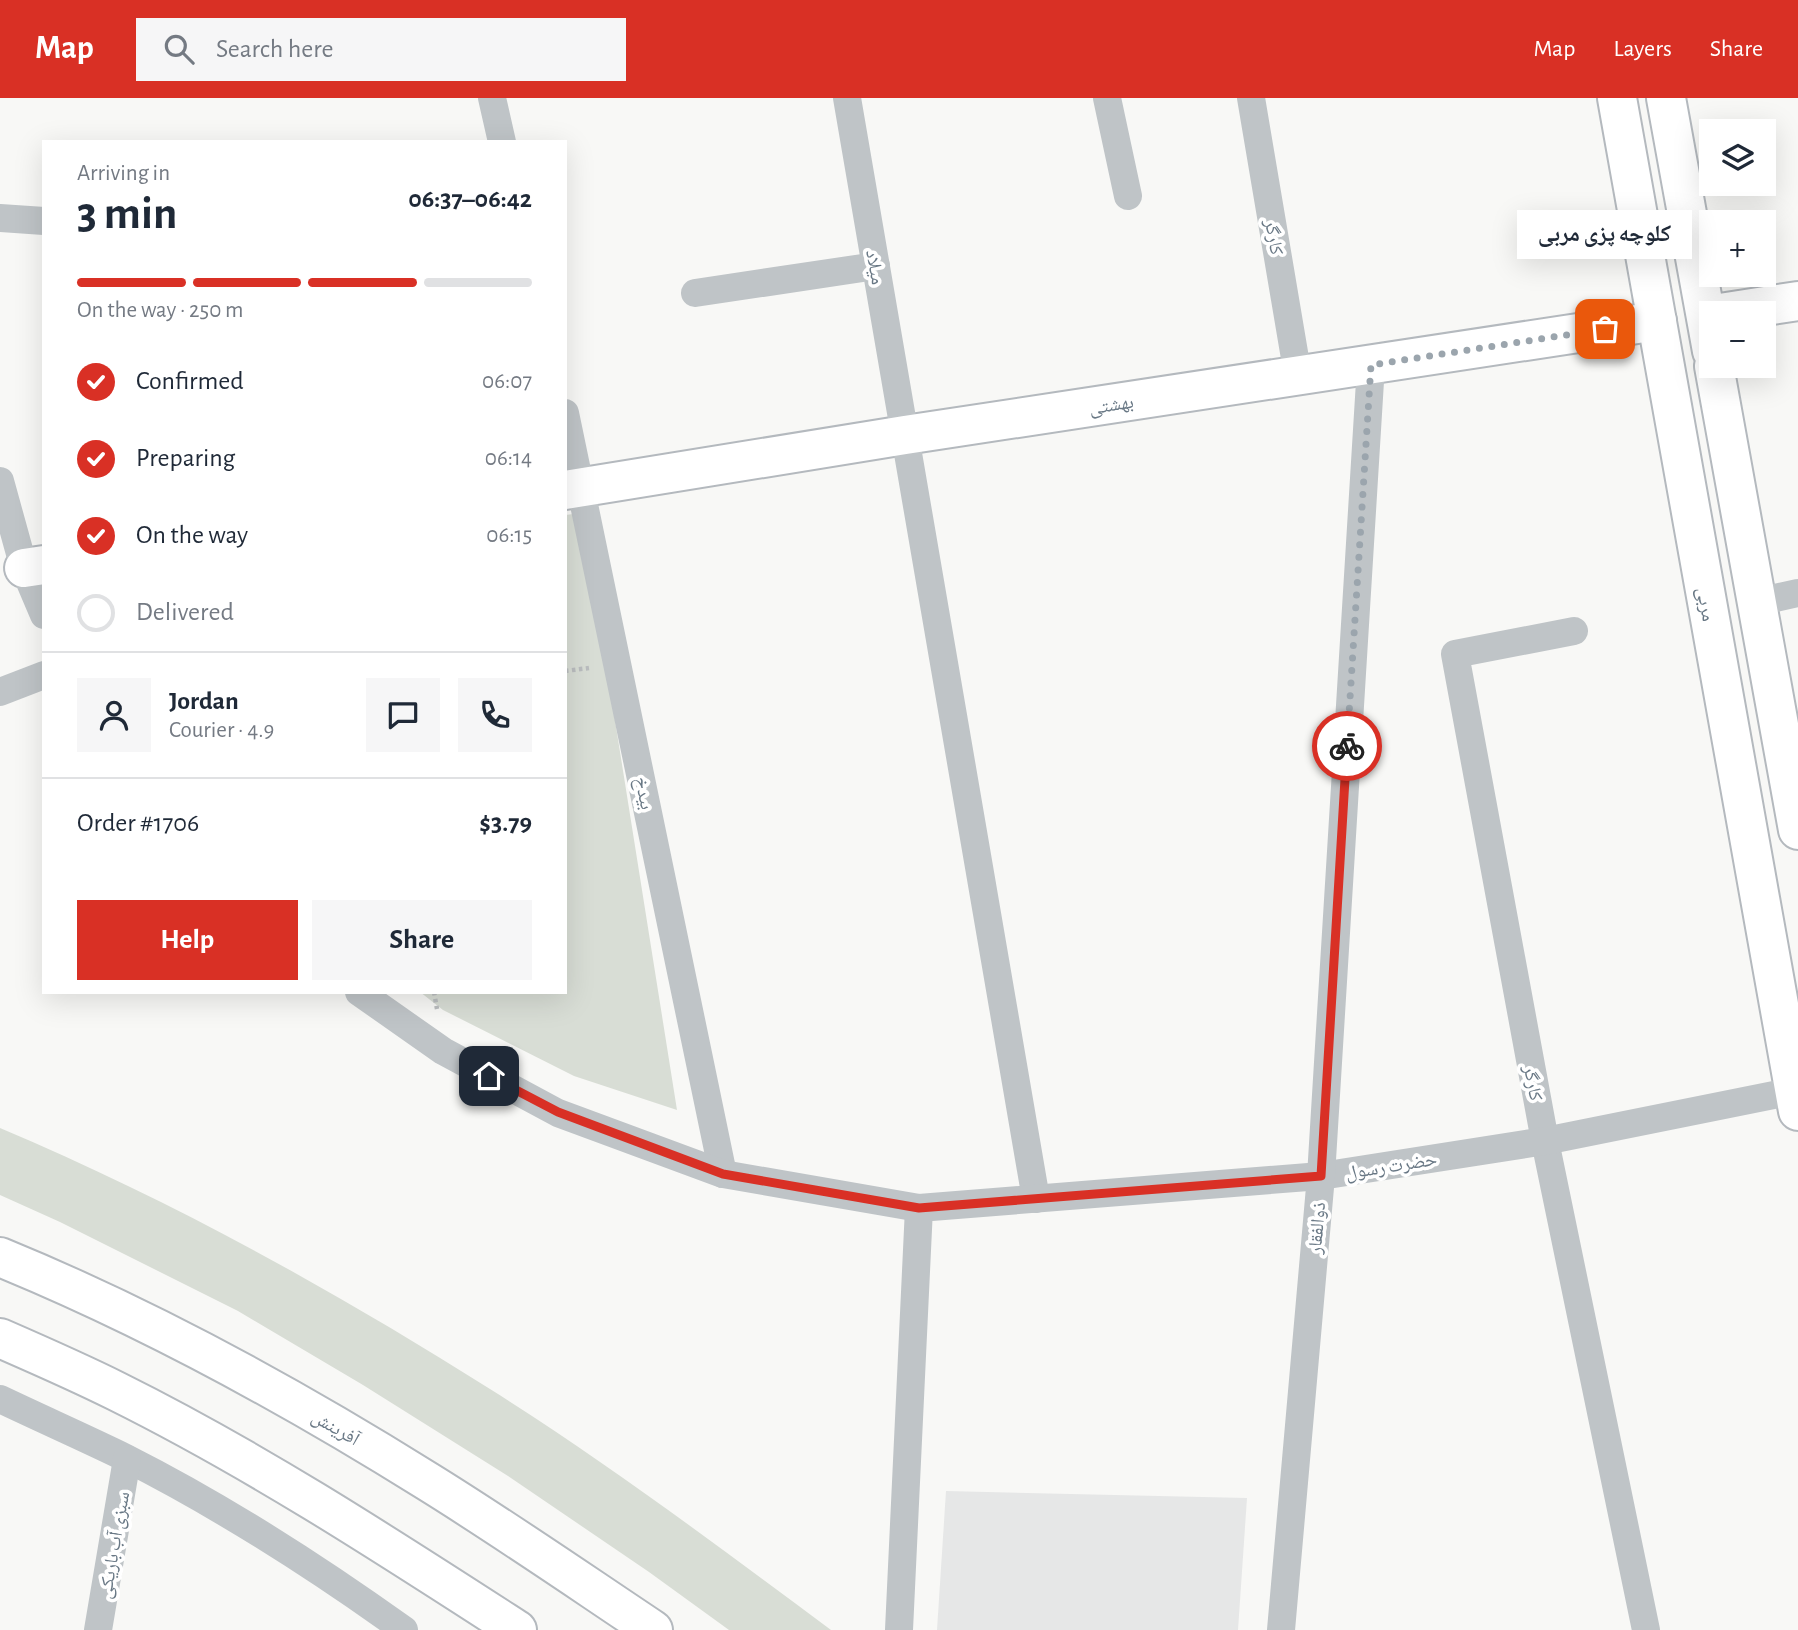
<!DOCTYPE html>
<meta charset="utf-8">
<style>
body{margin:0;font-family:"Alegreya Sans","Noto Naskh Arabic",sans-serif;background:#f6f6f7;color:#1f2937;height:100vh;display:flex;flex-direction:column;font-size:26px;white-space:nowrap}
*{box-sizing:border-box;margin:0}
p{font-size:23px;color:#747a83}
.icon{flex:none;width:38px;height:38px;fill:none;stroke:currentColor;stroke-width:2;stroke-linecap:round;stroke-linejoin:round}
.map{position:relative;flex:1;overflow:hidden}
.details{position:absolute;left:42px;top:42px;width:525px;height:854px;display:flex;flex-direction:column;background:#fff;border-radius:0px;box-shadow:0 7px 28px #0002}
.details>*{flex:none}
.controls{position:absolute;left:1699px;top:21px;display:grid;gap:14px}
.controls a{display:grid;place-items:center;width:77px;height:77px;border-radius:0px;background:#fff;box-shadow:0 7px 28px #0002;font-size:35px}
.pin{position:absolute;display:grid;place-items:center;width:60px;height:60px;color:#fff;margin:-30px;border-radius:14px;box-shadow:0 4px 10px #0006}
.courier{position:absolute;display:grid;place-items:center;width:70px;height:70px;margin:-35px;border:5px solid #d93025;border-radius:50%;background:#fff;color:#222;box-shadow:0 2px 9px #0007}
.bubble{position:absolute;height:49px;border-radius:0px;background:#fff;box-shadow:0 7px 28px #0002;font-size:23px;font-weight:700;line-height:49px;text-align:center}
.summary em{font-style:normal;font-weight:700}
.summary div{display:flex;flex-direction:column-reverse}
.summary{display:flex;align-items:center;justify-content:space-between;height:119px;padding:0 35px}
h1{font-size:46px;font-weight:700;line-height:52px}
.bar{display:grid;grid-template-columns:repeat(4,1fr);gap:10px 7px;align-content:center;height:84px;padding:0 35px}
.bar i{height:9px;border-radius:5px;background:#e0e1e3}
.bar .selected{background:#d93025}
.bar p{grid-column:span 4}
.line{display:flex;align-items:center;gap:18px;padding:0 35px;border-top:2px solid #e0e1e3}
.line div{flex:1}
.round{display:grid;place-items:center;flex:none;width:74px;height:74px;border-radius:0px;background:#f6f6f7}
ol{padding:0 35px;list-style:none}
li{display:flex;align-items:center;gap:21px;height:77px}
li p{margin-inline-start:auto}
li .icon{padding:7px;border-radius:50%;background:#d93025;color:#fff;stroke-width:4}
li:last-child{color:#747a83}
li i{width:38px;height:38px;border:4px solid #e0e1e3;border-radius:50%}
.primary-button{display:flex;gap:14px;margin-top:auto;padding:14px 35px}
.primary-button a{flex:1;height:80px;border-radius:0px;background:#d93025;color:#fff;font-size:28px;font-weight:700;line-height:80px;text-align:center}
.primary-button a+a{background:#f6f6f7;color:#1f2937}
header{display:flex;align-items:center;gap:42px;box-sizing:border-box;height:98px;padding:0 35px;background:#d93025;color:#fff}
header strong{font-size:33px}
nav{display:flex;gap:38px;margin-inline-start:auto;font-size:24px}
.search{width:490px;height:63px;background:#f6f6f7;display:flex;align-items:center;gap:18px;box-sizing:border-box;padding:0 24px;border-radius:0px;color:#747a83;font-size:26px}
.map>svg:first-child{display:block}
.built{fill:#e6e7e7}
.green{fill:#d8ddd5}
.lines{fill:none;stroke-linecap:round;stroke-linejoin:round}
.secondary-casing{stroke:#b4b9be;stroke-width:42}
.path{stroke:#babdbf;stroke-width:4.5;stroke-dasharray:3.5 3.5;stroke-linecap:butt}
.street{stroke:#bfc4c7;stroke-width:28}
.secondary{stroke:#fff;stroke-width:38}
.done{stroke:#9ba5ad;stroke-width:7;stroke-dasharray:0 12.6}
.route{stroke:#d93025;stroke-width:9}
.labels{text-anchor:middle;stroke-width:7;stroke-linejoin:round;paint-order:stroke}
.street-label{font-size:19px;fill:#697885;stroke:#fff}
</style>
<header>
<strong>Map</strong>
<div class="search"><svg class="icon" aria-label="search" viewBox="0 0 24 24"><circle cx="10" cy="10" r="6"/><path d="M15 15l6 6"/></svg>Search here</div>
<nav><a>Map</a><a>Layers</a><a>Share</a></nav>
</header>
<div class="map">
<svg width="1798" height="1532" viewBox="0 0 1798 1532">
<rect width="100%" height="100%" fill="#f8f8f6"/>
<path class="built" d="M 946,1393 L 1247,1400 L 1238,1532 L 937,1532 Z"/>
<g class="green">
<path d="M 582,415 L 677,1012 L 574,978 L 443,912 L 420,894 L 565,894 L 565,417 Z"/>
<path d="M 0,1030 C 171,1102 333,1192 490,1291 C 608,1365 719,1449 831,1532 L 729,1532 L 649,1474 L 508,1378 L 363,1287 L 238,1213 L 60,1124 L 0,1097 Z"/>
</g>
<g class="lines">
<defs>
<g id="secondary">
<path d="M 1617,0 L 1798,1013"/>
<path d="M 1666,0 L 1712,253"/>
<path d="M 1720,215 L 1798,203"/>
<path d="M 1714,268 L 1798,732"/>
<path d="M 565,392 L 905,337 L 1657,223"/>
<path d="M 24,470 L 44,467"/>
<path d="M 0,1159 C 149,1220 291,1298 427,1383 C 503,1430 578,1482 653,1532"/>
<path d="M 0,1240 C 39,1257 78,1274 116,1293 C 255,1362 387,1448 517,1532"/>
</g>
</defs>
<use href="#secondary" class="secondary-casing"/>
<g class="path">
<path d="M 565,573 L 589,570"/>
<path d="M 434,894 L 437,911"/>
</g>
<g class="street">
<path d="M 492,0 L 502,44"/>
<path d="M 847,0 L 1036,1101"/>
<path d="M 1107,0 L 1128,98"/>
<path d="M 1251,0 L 1298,278"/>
<path d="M 0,120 L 44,123"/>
<path d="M 695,195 L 876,168"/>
<path d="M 565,315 L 723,1076"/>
<path d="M 0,383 L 24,470 L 44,517"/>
<path d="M 1757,504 L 1798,495"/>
<path d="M 1574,533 L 1455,556 L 1545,1043 L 1646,1532"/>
<path d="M 0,594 L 44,577"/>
<path d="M 359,894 L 443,953 L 558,1015 L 723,1076 L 919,1110 L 1321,1078 L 1545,1043 L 1794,993"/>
<path d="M 0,1301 C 42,1321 85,1340 126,1360 C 223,1409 316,1469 404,1532"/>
<path d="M 98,1532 L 127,1361"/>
<path d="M 899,1532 L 919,1110"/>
<path d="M 1281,1532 L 1321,1078 L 1371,267"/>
</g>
<use href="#secondary" class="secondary"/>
</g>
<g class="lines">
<path class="done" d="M 1347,648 L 1371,267 L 1605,231"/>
<path class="route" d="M 489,978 L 558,1014 L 723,1076 L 919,1110 L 1321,1078 L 1347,648"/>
</g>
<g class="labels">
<g class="street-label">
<text transform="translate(1275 139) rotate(80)" y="7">کارگر</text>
<text transform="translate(876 169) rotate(80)" y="7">میلاد</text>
<text transform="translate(1111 306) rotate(-9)" y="7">بهشتی</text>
<text transform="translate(1707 506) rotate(80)" y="7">مربی</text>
<text transform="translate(645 695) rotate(78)" y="7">بیدخ</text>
<text transform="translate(1534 985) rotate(79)" y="7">کارگر</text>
<text transform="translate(1391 1067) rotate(-9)" y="7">حضرت رسول</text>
<text transform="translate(1316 1130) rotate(-85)" y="7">ذوالفقار</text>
<text transform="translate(336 1329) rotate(30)" y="7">آفرینش</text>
<text transform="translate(113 1447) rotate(-80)" y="7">سبزی آب باریکی</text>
</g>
</g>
</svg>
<div class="controls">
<a><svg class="icon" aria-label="layers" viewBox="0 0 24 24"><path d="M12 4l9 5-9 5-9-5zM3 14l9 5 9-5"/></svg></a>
<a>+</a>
<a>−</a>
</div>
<div class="pin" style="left:1605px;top:231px;background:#ea580c"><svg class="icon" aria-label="bag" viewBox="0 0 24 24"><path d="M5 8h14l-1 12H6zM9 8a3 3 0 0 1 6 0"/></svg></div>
<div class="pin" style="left:489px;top:978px;background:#1f2937"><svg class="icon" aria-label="home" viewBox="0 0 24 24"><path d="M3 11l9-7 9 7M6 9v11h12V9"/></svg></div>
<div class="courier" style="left:1347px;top:648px"><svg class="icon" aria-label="bike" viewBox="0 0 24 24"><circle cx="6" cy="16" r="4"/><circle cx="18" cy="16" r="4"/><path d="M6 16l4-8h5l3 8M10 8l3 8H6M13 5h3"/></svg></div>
<div class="bubble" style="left:1517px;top:112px;width:175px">کلوچه پزی مربی</div>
<section class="details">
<div class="summary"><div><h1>3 min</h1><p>Arriving in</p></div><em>06:37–06:42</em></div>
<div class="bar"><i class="selected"></i><i class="selected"></i><i class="selected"></i><i></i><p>On the way · 250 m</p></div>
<ol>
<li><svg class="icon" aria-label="check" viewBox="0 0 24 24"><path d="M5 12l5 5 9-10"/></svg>Confirmed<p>06:07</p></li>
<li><svg class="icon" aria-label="check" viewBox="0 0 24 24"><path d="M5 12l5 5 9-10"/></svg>Preparing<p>06:14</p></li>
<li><svg class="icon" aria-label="check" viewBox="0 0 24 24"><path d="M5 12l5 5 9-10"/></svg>On the way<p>06:15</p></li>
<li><i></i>Delivered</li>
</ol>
<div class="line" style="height:126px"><a class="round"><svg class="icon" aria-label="person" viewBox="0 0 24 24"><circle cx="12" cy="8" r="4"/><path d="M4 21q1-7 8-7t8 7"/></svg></a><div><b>Jordan</b><p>Courier · 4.9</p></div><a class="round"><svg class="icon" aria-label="chat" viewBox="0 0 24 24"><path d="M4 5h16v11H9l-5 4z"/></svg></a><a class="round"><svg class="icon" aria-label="phone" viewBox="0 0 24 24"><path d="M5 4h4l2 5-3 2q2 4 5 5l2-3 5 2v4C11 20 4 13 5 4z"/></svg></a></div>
<div class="line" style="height:91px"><div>Order #1706</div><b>$3.79</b></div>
<div class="primary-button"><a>Help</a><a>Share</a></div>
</section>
</div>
